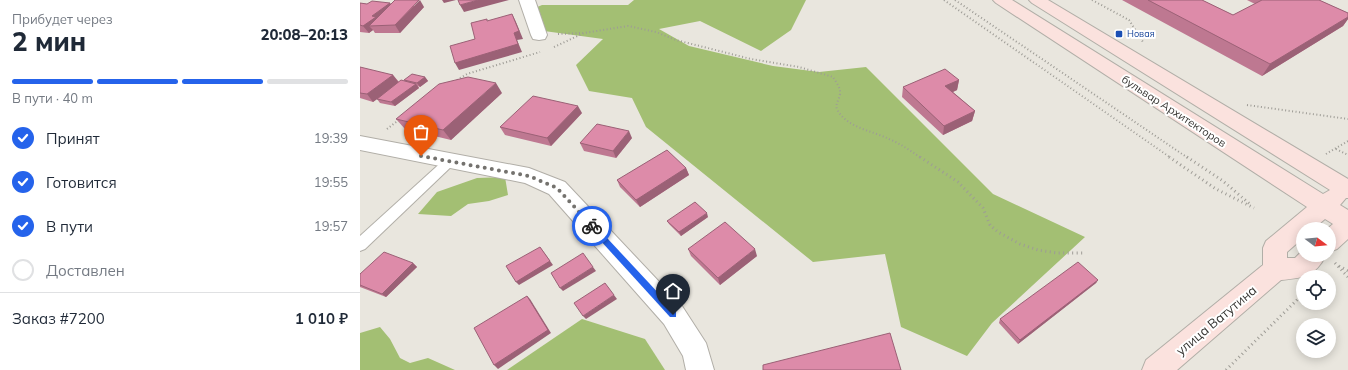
<!DOCTYPE html>
<html lang="ru">
<meta charset="utf-8">
<style>
body{margin:0;font-family:Mulish,sans-serif;background:#f2f2f3;color:#1f2937;height:100vh;display:flex;flex-direction:column;font-size:15px;white-space:nowrap}
*{box-sizing:border-box;margin:0}
p{font-size:13px;color:#747a83}
.icon{flex:none;width:22px;height:22px;fill:none;stroke:currentColor;stroke-width:2;stroke-linecap:round;stroke-linejoin:round}
.map{position:relative;flex:1;overflow:hidden}
.details{display:flex;flex-direction:column;background:#fff;width:360px}
.details>*{flex:none}
.needle{width:26px;rotate:106deg}
.fabs{position:absolute;left:936px;top:222px;display:grid;gap:8px}
.fabs a{display:grid;place-items:center;width:40px;height:40px;border-radius:50%;background:#fff;box-shadow:0 2px 10px #0003;font-size:20px}
.pin{position:absolute;display:grid;place-items:center;width:34px;height:34px;color:#fff;margin:-41px -17px;border-radius:50% 50% 50% 0;rotate:-45deg;box-shadow:0 0 4px #0007}
.pin .icon{rotate:45deg}
.courier{position:absolute;display:grid;place-items:center;width:40px;height:40px;margin:-20px;border:3px solid #2563eb;border-radius:50%;background:#fff;color:#222;box-shadow:0 1px 5px #0007}
.summary em{font-style:normal;font-weight:800}
.summary div{display:flex;flex-direction:column-reverse}
.summary{display:flex;align-items:center;justify-content:space-between;height:68px;padding:0 12px}
h1{font-size:26px;font-weight:800;line-height:30px}
.bar{display:grid;grid-template-columns:repeat(4,1fr);gap:6px 4px;align-content:center;height:48px;padding:0 12px}
.bar i{height:5px;border-radius:3px;background:#e0e1e3}
.bar .on{background:#2563eb}
.bar p{grid-column:span 4}
.line{display:flex;align-items:center;gap:10px;padding:0 12px;border-top:1px solid #e0e1e3}
.line div{flex:1}
ol{padding:0 12px;list-style:none}
li{display:flex;align-items:center;gap:12px;height:44px}
li p{margin-inline-start:auto}
li .icon{padding:4px;border-radius:50%;background:#2563eb;color:#fff;stroke-width:4}
li:last-child{color:#747a83}
li i{width:22px;height:22px;border:2px solid #e0e1e3;border-radius:50%}
main{display:flex;flex:1;min-height:0}
.map>svg:first-child{display:block}
.forest{fill:#a3bf73}
.lines{fill:none;stroke-linecap:round;stroke-linejoin:round}
.lane-casing{stroke:#b1aea7;stroke-width:2}
.street-casing{stroke:#b1aea7;stroke-width:2}
.secondary-casing{stroke:#b1aea7;stroke-width:2}
.path-far1{stroke:#9e9c96;stroke-width:2;stroke-dasharray:1 2.5;stroke-linecap:butt}
.path{stroke:#9e9c96;stroke-width:3;stroke-dasharray:1 3.5;stroke-linecap:butt}
.lane{fill:#fff;fill-rule:evenodd}
.street{fill:#fff;fill-rule:evenodd}
.secondary{fill:#fbe2de;fill-rule:evenodd}
.wall{fill:#be7891}
.shaded-wall{fill:#9b6176}
.building{fill:#dd8ba9;stroke:#9b6176}
.route{fill:#2563eb}
.done{stroke:#74726e;stroke-width:4;stroke-dasharray:0 7.2}
.transit-dot{fill:#1a4fb4;stroke:#fff;stroke-width:1.5}
.labels{text-anchor:middle;stroke-width:4;stroke-linejoin:round;paint-order:stroke}
.far-transit-label{font-size:9px;fill:#164399;stroke:#fff;text-anchor:start}
.street-label{font-size:11px;fill:#353431;stroke:#fff}
.near-street-label{font-size:13px;fill:#353431;stroke:#fff}
</style>
<main>
<section class="details">
<div class="summary"><div><h1>2 мин</h1><p>Прибудет через</p></div><em>20:08–20:13</em></div>
<div class="bar"><i class="on"></i><i class="on"></i><i class="on"></i><i></i><p>В пути · 40 m</p></div>
<ol>
<li><svg class="icon" aria-label="check" viewBox="0 0 24 24"><path d="M5 12l5 5 9-10"/></svg>Принят<p>19:39</p></li>
<li><svg class="icon" aria-label="check" viewBox="0 0 24 24"><path d="M5 12l5 5 9-10"/></svg>Готовится<p>19:55</p></li>
<li><svg class="icon" aria-label="check" viewBox="0 0 24 24"><path d="M5 12l5 5 9-10"/></svg>В пути<p>19:57</p></li>
<li><i></i>Доставлен</li>
</ol>
<div class="line" style="height:52px"><div>Заказ #7200</div><b>1 010 ₽</b></div>
</section>
<div class="map">
<svg width="988" height="370" viewBox="0 0 988 370">
<rect width="100%" height="100%" fill="#e9e6de"/>
<g class="forest">
<path d="M 274,0 L 446,0 L 431,30 L 401,51 L 340,21 L 299,29 L 329,46 L 413,66 L 459,72 L 506,67 L 633,194 L 725,237 L 632,323 L 607,356 L 541,327 L 525,254 L 453,262 L 286,127 L 272,98 L 229,91 L 216,65 L 243,39 L 184,31 L 175,8 L 182,5 L 268,5 Z"/>
<path d="M 145,177 L 148,195 L 129,201 L 108,204 L 91,216 L 58,214 L 77,192 L 117,178 Z"/>
<path d="M 222,319 L 285,339 L 305,370 L 147,370 Z"/>
<path d="M 20,327 L 30,339 L 40,358 L 50,363 L 68,358 L 95,370 L 0,370 L 0,333 Z"/>
</g>
<g class="lines">
<defs>
<path id="lane" d="M 90,156 L 94,158 L 96,161 L 94,164 L 5,249 L 0,251 L 0,236 L 86,158 Z"/>
<g id="street">
<path d="M 159,0 L 175,0 L 187,35 L 185,39 L 179,40 L 173,39 L 171,35 Z"/>
<path d="M 0,136 L 169,168 L 205,182 L 322,306 L 346,343 L 354,370 L 326,370 L 323,356 L 304,324 L 189,194 L 165,183 L 0,150 Z"/>
</g>
<path id="secondary" d="M 633,0 L 652,0 L 963,194 L 970,190 L 672,3 L 669,0 L 688,0 L 988,179 L 988,198 L 986,198 L 980,205 L 988,210 L 988,239 L 977,249 L 969,252 L 969,229 L 967,229 L 973,224 L 965,219 L 953,229 L 943,229 L 943,238 L 927,252 L 927,258 L 935,258 L 943,250 L 943,255 L 966,255 C 955,277 943,278 921,280 L 817,370 L 782,370 L 786,360 L 903,265 L 903,248 L 906,241 L 947,207 L 636,3 Z"/>
</defs>
<use href="#lane" class="lane-casing"/>
<use href="#street" class="street-casing"/>
<use href="#secondary" class="secondary-casing"/>
<g class="path-far1">
<path d="M 584,0 L 811,158"/>
<path d="M 595,0 L 828,158"/>
<path d="M 732,0 L 769,20 L 783,42"/>
<path d="M 198,34 L 223,33"/>
<path d="M 194,47 L 224,33 L 268,26 L 296,32 L 316,40 L 391,59 L 439,67 L 473,77 C 476,82 481,88 480,94 C 479,101 474,105 478,111 C 488,128 513,131 529,139 C 541,144 551,151 561,158"/>
<path d="M 97,80 L 107,74 L 180,52"/>
<path d="M 887,105 L 988,119"/>
<path d="M 27,129 L 40,119"/>
<path d="M 976,149 L 988,155"/>
<path d="M 966,154 L 988,141"/>
</g>
<g class="path">
<path d="M 560,157 L 598,182 L 623,208 L 630,225 L 638,232 L 660,244 L 678,250 L 697,253 L 723,253"/>
<path d="M 809,157 L 856,189 L 894,208"/>
<path d="M 827,157 L 863,181 L 891,205"/>
<path d="M 975,263 L 988,277"/>
<path d="M 979,266 L 988,271"/>
<path d="M 866,370 L 943,294"/>
</g>
<use href="#lane" class="lane"/>
<use href="#street" class="street"/>
<use href="#secondary" class="secondary"/>
</g>
<g class="wall">
<path d="M 762,0 L 842,0 L 873,15 L 895,4 L 887,0 L 959,0 L 988,13 L 988,19 L 983,26 L 902,76 Z"/>
<path d="M 0,3 L 7,4 L 30,3 L 31,4 L 64,7 L 40,33 L 15,33 L 13,30 L 9,33 L 0,32 Z"/>
<path d="M 0,68 L 33,75 L 39,82 L 45,81 L 44,80 L 65,77 L 68,81 L 60,87 L 58,86 L 59,88 L 35,106 L 20,103 L 17,99 L 13,102 L 0,98 Z"/>
<path d="M 599,80 L 597,90 L 593,92 L 615,111 L 612,121 L 583,135 L 542,97 L 543,87 Z"/>
<path d="M 142,93 L 91,140 L 45,129 L 36,119 Z"/>
<path d="M 222,113 L 191,146 L 145,135 L 140,127 Z"/>
<path d="M 272,138 L 256,158 L 224,151 L 220,143 Z"/>
<path d="M 326,168 L 329,175 L 280,207 L 260,187 L 257,180 Z"/>
<path d="M 348,217 L 321,236 L 309,224 L 307,221 Z"/>
<path d="M 328,249 L 397,256 L 360,285 L 331,256 Z"/>
<path d="M 53,263 L 57,267 L 26,297 L 0,287 L 0,274 Z"/>
<path d="M 738,280 L 736,283 L 658,344 L 639,323 L 640,319 Z"/>
</g>
<g class="shaded-wall">
<path d="M 60,0 L 64,7 L 40,33 L 35,25 Z"/>
<path d="M 82,0 L 96,0 L 84,3 Z"/>
<path d="M 118,0 L 149,0 L 104,12 L 100,5 Z"/>
<path d="M 30,3 L 35,10 L 9,26 L 13,30 L 9,33 L 3,26 L 12,16 Z"/>
<path d="M 152,14 L 156,22 L 163,39 L 157,40 L 162,52 L 99,70 L 95,63 L 154,33 Z"/>
<path d="M 988,17 L 988,19 L 983,26 L 902,76 L 910,64 Z"/>
<path d="M 33,75 L 39,83 L 13,102 L 7,94 Z"/>
<path d="M 65,77 L 68,81 L 60,87 L 57,83 Z"/>
<path d="M 599,80 L 597,90 L 584,96 L 585,86 Z"/>
<path d="M 136,83 L 142,93 L 91,140 L 83,130 Z"/>
<path d="M 56,84 L 59,88 L 35,106 L 31,102 Z"/>
<path d="M 218,106 L 222,113 L 191,146 L 187,138 Z"/>
<path d="M 615,111 L 612,121 L 583,135 L 584,126 Z"/>
<path d="M 269,131 L 272,138 L 256,158 L 253,151 Z"/>
<path d="M 326,168 L 329,175 L 280,207 L 276,200 Z"/>
<path d="M 347,213 L 348,217 L 321,236 L 319,232 Z"/>
<path d="M 180,247 L 193,265 L 159,285 L 156,282 Z"/>
<path d="M 395,249 L 397,256 L 360,285 L 358,278 Z"/>
<path d="M 53,263 L 57,267 L 26,297 L 22,294 Z"/>
<path d="M 233,267 L 236,271 L 203,291 L 200,288 Z"/>
<path d="M 738,280 L 736,283 L 658,344 L 660,340 Z"/>
<path d="M 254,295 L 257,299 L 226,319 L 223,316 Z"/>
<path d="M 167,296 L 170,299 L 191,333 L 138,369 L 134,365 Z"/>
</g>
<g class="building">
<path d="M 35,0 L 59,0 L 35,25 L 9,26 Z"/>
<path d="M 98,0 L 118,0 L 100,5 Z"/>
<path d="M 788,0 L 842,0 L 873,15 L 902,0 L 959,0 L 988,13 L 988,17 L 910,64 Z"/>
<path d="M 12,1 L 30,3 L 12,16 L 16,17 L 3,26 L 0,25 L 0,3 L 7,4 Z"/>
<path d="M 152,14 L 159,31 L 154,33 L 158,44 L 95,63 L 90,46 L 115,39 L 111,23 L 127,19 L 127,21 Z"/>
<path d="M 0,67 L 33,75 L 7,94 L 0,93 Z"/>
<path d="M 585,69 L 599,80 L 585,86 L 615,111 L 584,126 L 543,87 Z"/>
<path d="M 52,74 L 65,77 L 57,83 L 44,80 Z"/>
<path d="M 108,77 L 136,83 L 83,130 L 36,119 L 79,84 Z"/>
<path d="M 41,80 L 56,84 L 31,102 L 17,99 Z"/>
<path d="M 173,96 L 218,106 L 187,138 L 140,127 Z"/>
<path d="M 237,124 L 269,131 L 253,151 L 220,143 Z"/>
<path d="M 307,150 L 326,168 L 276,200 L 257,180 Z"/>
<path d="M 335,202 L 347,213 L 319,232 L 307,221 Z"/>
<path d="M 365,222 L 395,249 L 358,278 L 328,249 Z"/>
<path d="M 180,247 L 190,261 L 156,282 L 146,266 Z"/>
<path d="M 24,252 L 53,263 L 22,294 L 0,285 L 0,274 Z"/>
<path d="M 223,253 L 233,267 L 200,288 L 191,273 Z"/>
<path d="M 718,262 L 738,280 L 660,340 L 640,319 Z"/>
<path d="M 245,283 L 254,295 L 223,316 L 214,303 Z"/>
<path d="M 167,296 L 188,330 L 134,365 L 114,328 Z"/>
<path d="M 530,333 L 541,370 L 403,370 L 403,365 Z"/>
</g>
<path class="route" d="M 232,223 L 234,224 L 316,312 L 316,317 L 310,317 L 229,228 L 228,226 Z"/>
<g class="lines">
<path class="done" d="M 61,156 L 169,176 L 197,188 L 232,226"/>
</g>
<rect class="transit-dot" x="755" y="30" width="8" height="8" rx="2"/>
<g class="labels">
<g class="far-transit-label">
<text x="767" y="37">Новая</text>
</g>
<g class="street-label">
<text transform="translate(814 111) rotate(33)" y="4">бульвар Архитекторов</text>
</g>
<g class="near-street-label">
<text transform="translate(856 320) rotate(-40)" y="5">улица Ватутина</text>
</g>
</g>
</svg>
<div class="fabs">
<a><svg class="needle" viewBox="-14 -14 28 28"><path d="M0-13l5 13h-10z" fill="#e53935"/><path d="M0 13l5-13h-10z" fill="#747a83"/></svg></a>
<a><svg class="icon" aria-label="locate" viewBox="0 0 24 24"><circle cx="12" cy="12" r="6"/><path d="M12 2v4M12 18v4M2 12h4M18 12h4"/></svg></a>
<a><svg class="icon" aria-label="layers" viewBox="0 0 24 24"><path d="M12 4l9 5-9 5-9-5zM3 14l9 5 9-5"/></svg></a>
</div>
<div class="pin" style="left:61px;top:156px;background:#ea580c"><svg class="icon" aria-label="bag" viewBox="0 0 24 24"><path d="M5 8h14l-1 12H6zM9 8a3 3 0 0 1 6 0"/></svg></div>
<div class="pin" style="left:313px;top:315px;background:#1f2937"><svg class="icon" aria-label="home" viewBox="0 0 24 24"><path d="M3 11l9-7 9 7M6 9v11h12V9"/></svg></div>
<div class="courier" style="left:232px;top:226px"><svg class="icon" aria-label="bike" viewBox="0 0 24 24"><circle cx="6" cy="16" r="4"/><circle cx="18" cy="16" r="4"/><path d="M6 16l4-8h5l3 8M10 8l3 8H6M13 5h3"/></svg></div>
</div>
</main>
